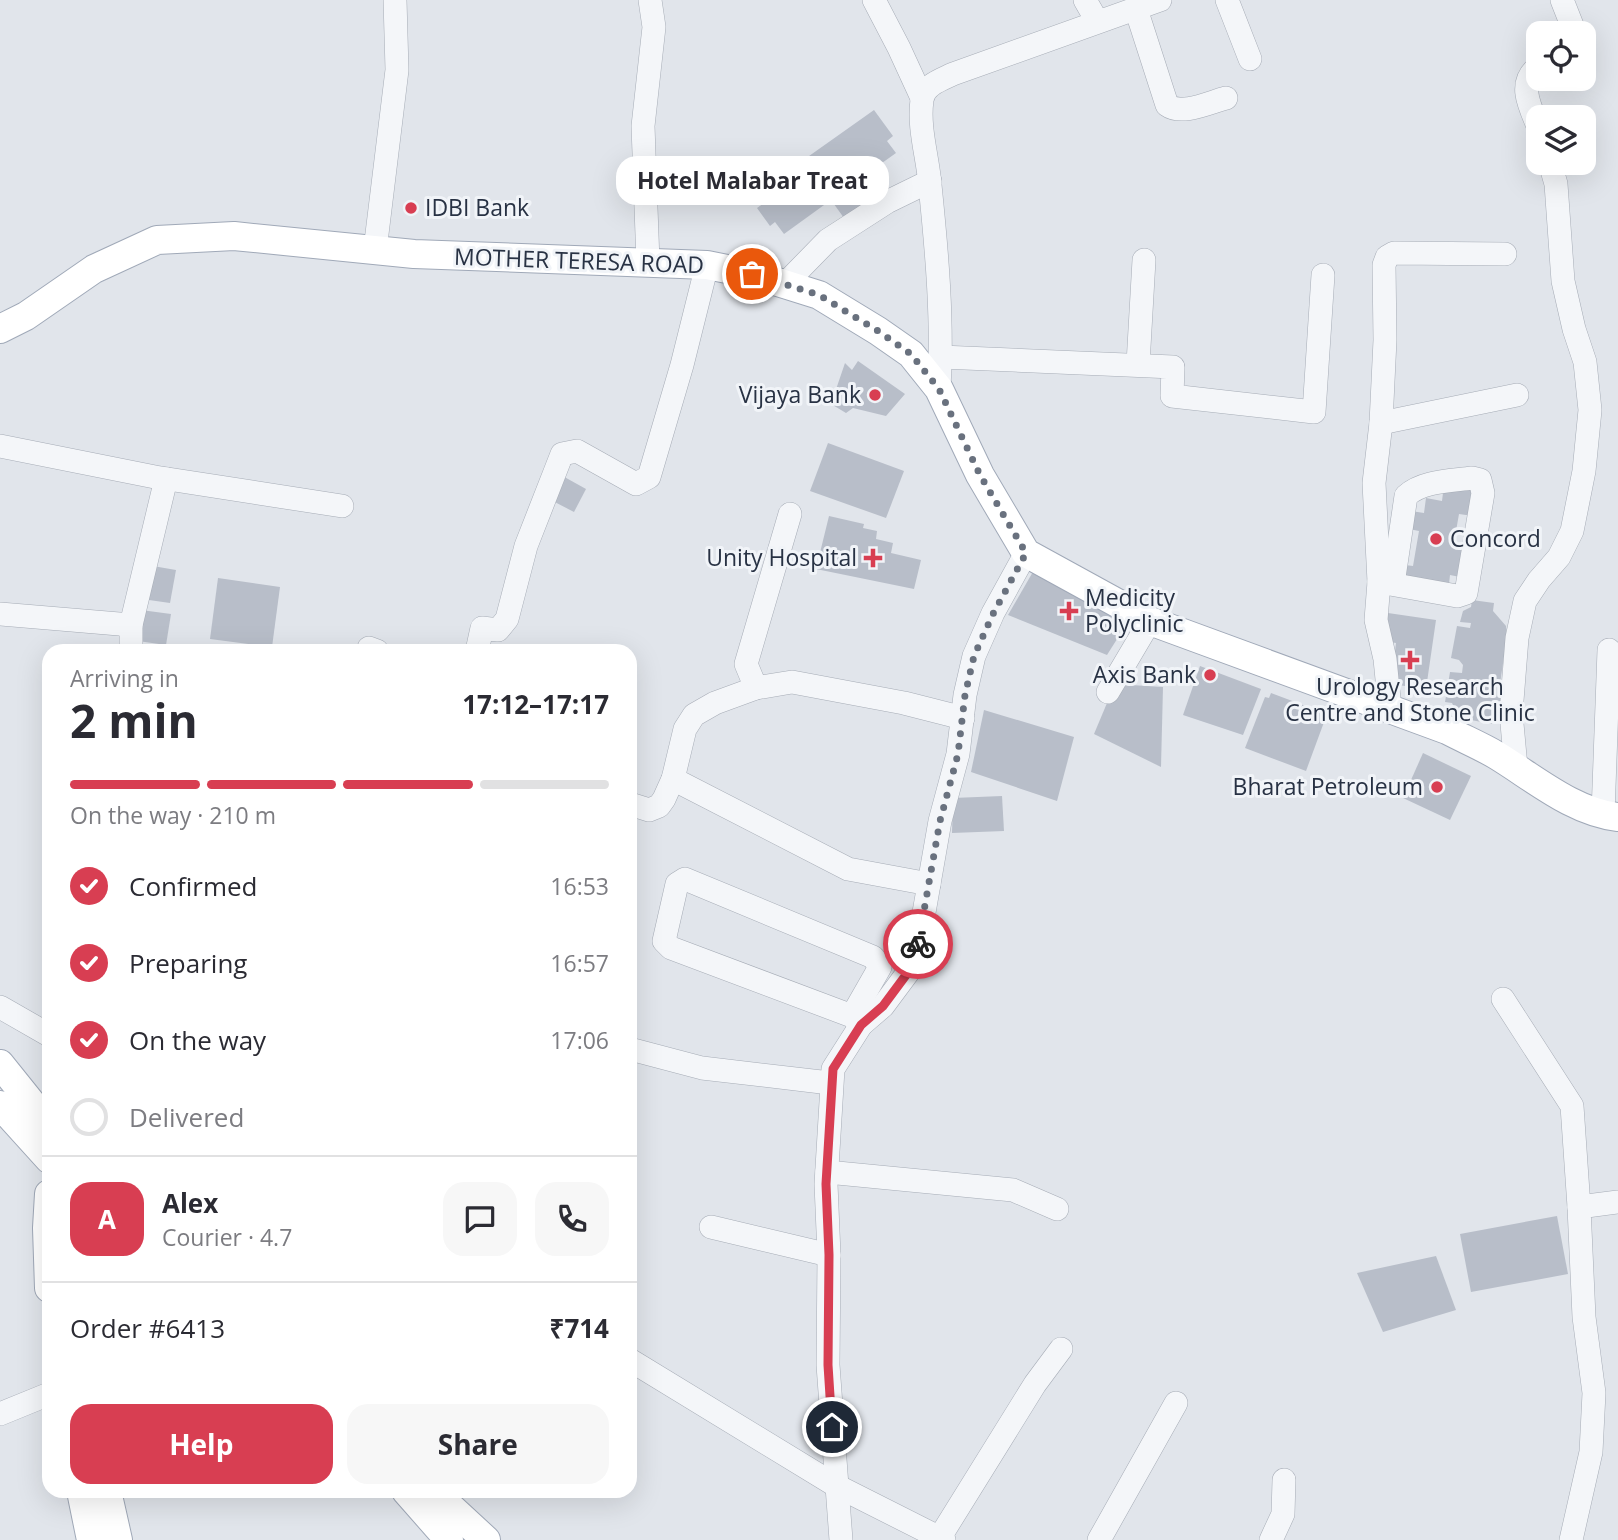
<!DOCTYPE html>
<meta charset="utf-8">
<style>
body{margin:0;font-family:"Open Sans",sans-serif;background:#f7f7f7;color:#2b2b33;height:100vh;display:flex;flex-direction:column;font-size:26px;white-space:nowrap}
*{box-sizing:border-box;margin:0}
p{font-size:23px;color:#7c7c81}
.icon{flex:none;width:38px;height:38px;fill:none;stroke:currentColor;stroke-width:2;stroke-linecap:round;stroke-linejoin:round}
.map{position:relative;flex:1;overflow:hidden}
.details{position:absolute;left:42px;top:644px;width:595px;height:854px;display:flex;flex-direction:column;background:#fff;border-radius:21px;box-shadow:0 7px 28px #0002}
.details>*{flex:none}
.tools{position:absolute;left:1526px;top:21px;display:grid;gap:14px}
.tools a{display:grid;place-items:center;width:70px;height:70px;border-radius:14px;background:#fff;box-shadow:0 7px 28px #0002;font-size:35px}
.pin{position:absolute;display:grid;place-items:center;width:60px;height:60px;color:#fff;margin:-30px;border:4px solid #fff;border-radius:50%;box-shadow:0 2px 7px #0007}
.courier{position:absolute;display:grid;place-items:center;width:70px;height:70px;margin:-35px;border:5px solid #d83e52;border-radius:50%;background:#fff;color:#222;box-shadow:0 2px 9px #0007}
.bubble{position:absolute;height:49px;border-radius:21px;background:#fff;box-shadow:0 7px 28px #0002;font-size:23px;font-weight:700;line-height:49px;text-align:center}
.head em{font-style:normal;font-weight:700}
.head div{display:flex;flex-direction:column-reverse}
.head{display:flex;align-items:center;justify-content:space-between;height:119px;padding:0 28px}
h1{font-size:46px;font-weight:700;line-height:52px}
.bar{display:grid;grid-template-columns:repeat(4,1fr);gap:10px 7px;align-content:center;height:84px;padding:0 28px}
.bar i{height:9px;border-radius:5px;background:#e1e1e2}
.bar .current{background:#d83e52}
.bar p{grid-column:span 4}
.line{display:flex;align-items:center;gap:18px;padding:0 28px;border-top:2px solid #e1e1e2}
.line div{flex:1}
.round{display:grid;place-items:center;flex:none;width:74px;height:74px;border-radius:21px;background:#f7f7f7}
ol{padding:0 28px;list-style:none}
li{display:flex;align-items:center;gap:21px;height:77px}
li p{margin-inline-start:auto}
li .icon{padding:7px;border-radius:50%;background:#d83e52;color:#fff;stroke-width:4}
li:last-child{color:#7c7c81}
li i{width:38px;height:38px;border:4px solid #e1e1e2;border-radius:50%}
.button{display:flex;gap:14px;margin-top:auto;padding:14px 28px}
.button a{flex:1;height:80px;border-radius:21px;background:#d83e52;color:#fff;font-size:28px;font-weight:700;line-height:80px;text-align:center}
.button a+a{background:#f7f7f7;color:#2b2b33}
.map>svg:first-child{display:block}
.building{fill:#b8bec9}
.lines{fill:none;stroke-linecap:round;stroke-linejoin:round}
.minor-casing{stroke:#a6acb6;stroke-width:24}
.major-casing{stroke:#a0a9b8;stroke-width:30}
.minor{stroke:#f4f6f9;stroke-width:23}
.major{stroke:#fff;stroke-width:28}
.done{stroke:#69717e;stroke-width:7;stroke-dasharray:0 12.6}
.route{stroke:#d83e52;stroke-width:9}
.poi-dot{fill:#d83e52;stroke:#f1f4f8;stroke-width:2.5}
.labels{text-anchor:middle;stroke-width:6;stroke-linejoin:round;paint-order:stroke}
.poi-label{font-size:23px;fill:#283244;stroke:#f1f4f8;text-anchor:end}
.street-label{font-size:23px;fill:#283244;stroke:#f1f4f8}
</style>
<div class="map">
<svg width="1618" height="1540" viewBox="0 0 1618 1540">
<rect width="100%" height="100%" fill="#e1e5eb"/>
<g class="building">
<path d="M 874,110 L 893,136 L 887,141 L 896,153 L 861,178 L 874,196 L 844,218 L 831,200 L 784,234 L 775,222 L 770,226 L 757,208 L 810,170 L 802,161 Z"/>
<path d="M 858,361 L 905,394 L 886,416 L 853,408 L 846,413 L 831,404 L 845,363 L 852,370 Z"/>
<path d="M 828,443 L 904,471 L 886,518 L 810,491 Z"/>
<path d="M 559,474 L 586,489 L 574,512 L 547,498 Z"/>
<path d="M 1444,485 L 1477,491 L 1473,516 L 1459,514 L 1453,548 L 1465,550 L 1460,577 L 1450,575 L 1449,584 L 1402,584 L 1405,565 L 1413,566 L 1419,531 L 1409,529 L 1411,511 L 1424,513 L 1426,498 L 1442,501 Z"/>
<path d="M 829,516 L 864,524 L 863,528 L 877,531 L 876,539 L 893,543 L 891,553 L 921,560 L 914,589 L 816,569 Z"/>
<path d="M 147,565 L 176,570 L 170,603 L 142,599 Z"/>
<path d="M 1034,570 L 1129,620 L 1107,655 L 1008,615 Z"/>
<path d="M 218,578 L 280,587 L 272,647 L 210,639 Z"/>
<path d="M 1472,600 L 1494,603 L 1493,611 L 1506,626 L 1507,635 L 1499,691 L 1507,692 L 1502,722 L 1493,721 L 1492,724 L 1471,720 L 1466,711 L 1455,709 L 1452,703 L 1445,702 L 1450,672 L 1462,673 L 1463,665 L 1459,660 L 1451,658 L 1457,626 L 1470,628 L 1471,623 L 1460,622 L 1463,611 L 1471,607 Z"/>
<path d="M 141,610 L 171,614 L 166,645 L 138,641 Z"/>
<path d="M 1388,613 L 1436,620 L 1426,689 L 1391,684 L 1396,643 L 1384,641 Z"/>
<path d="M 1200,666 L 1261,689 L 1243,735 L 1183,715 Z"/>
<path d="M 1115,684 L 1163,687 L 1161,767 L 1094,734 Z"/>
<path d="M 1271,693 L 1327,714 L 1306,771 L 1245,748 L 1265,697 L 1269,698 Z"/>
<path d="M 984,710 L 1074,737 L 1057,801 L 971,772 Z"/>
<path d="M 1423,753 L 1471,776 L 1450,820 L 1403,798 Z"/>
<path d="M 1002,796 L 1004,831 L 952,833 L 953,798 Z"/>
<path d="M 1557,1216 L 1568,1274 L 1471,1292 L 1460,1234 Z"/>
<path d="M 1436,1256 L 1456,1310 L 1383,1332 L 1357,1273 Z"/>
</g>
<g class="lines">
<defs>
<g id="minor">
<path d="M 874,0 L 899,48 L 922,98"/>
<path d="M 1085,0 L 1097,21"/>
<path d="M 1227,0 L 1250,59"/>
<path d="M 1562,0 L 1575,33"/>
<path d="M 1136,9 L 1167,105 C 1182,116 1210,102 1226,98"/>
<path d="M 1538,67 C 1517,83 1530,107 1538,126"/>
<path d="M 375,250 L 397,70 L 395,0"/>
<path d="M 648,262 L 643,126 L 654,27 L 650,0"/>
<path d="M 785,284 L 828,240 L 887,202 L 930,181"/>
<path d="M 941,357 L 1173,367 L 1172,396 L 1314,412 L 1323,275"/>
<path d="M 1138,364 L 1144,260"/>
<path d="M 939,389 C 943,322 937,253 930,185 C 928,158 918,128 922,100 C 924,85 941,80 953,74 L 1160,0"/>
<path d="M 1381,423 L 1517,395"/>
<path d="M 0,446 L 155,477 L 342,506"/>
<path d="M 1379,582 L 1457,596 L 1466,593 L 1483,493 L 1480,480 L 1472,478 C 1451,481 1422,481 1406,496 L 1393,584"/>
<path d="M 0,614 L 131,625"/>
<path d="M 369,648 L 377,651"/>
<path d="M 131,651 L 131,625 L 166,479"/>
<path d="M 477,651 L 482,628 L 498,630 L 507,619 L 526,546 L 562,454 L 577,451 L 636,484 L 649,477 L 682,365 L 707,265"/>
<path d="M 756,688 L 746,664 L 790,514"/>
<path d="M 1108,692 L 1150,621"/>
<path d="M 1390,709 L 1385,659 L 1376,620 L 1379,582 L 1374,483 L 1381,423 L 1385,340 L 1384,265 L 1387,257 L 1394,253 L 1505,254"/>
<path d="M 1516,767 L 1511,713 L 1517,638 L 1525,601 L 1539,580 L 1559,557 L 1572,531 L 1584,471 L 1590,410 L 1585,362 L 1574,329 L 1563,281 L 1556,184 L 1550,163"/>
<path d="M 673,779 L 848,869 L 929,884"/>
<path d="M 630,804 L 649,810 L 659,806 L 664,799 L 673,779 L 685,729 L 694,715 L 715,703 L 756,688 L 792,682 L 904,703 L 963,718"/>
<path d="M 1603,814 L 1609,650"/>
<path d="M 1503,999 L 1572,1106 L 1579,1207"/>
<path d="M 0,1007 L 49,1035"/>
<path d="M 852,1016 L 880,967 L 873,957 L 685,879 L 677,884 L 664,941 L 671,948 L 852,1016 L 861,1025"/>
<path d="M 630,1049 L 702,1068 L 830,1083"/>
<path d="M 827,1172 L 1013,1190 L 1057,1209"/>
<path d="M 711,1227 L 829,1255"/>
<path d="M 630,1360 L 835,1485 L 944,1540"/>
<path d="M 0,1414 L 49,1394"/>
<path d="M 940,1537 L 1035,1384 L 1061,1349"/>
<path d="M 841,1540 L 828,1365 L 829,1255 L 826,1184 L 833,1069 L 861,1025 L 883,1006 L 912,967 L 919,941 L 940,821 L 958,754 L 965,695 L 974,656 L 993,613 L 1026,553"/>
<path d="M 1099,1540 L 1176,1403"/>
<path d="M 1271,1540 L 1283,1514 L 1284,1480"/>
<path d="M 1571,1540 L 1591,1452 L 1594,1393 L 1584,1317 L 1579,1207 L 1618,1202"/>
</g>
<g id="major">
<path d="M 0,329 L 26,316 L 94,269 L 157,240 L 234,236 L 414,254 L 707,265 L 752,274 L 819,295 L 878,331 L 911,354 L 939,389 L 980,475 L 1026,553 L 1150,621 L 1447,730 C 1464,739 1481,746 1496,755 C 1534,778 1573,812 1618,817"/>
<path d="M 0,1064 L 49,1125"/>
<path d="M 0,1105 L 49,1159"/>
<path d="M 49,1194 L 47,1228 L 49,1288"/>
<path d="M 81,1491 L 91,1540"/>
<path d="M 107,1491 L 118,1540"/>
<path d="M 406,1491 L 449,1540"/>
<path d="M 433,1491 L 486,1540"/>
</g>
</defs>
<use href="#minor" class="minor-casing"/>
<use href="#major" class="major-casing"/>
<use href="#minor" class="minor"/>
<use href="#major" class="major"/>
</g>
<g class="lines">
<path class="done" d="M 752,274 L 819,295 L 878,331 L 911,354 L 939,389 L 980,475 L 1026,553 L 993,614 L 974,656 L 965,695 L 958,754 L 940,821 L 918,944"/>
<path class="route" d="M 832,1427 L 828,1365 L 829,1255 L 826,1184 L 833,1069 L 861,1025 L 883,1006 L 912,967 L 918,944"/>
</g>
<g class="poi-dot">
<circle cx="411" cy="208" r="7"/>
<circle cx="875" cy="395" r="7"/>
<circle cx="1436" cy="539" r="7"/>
<path d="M869.5 547.5h7v7h7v7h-7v7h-7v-7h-7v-7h7z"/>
<path d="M1065.5 600.5h7v7h7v7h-7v7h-7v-7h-7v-7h7z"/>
<path d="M1406.5 649.5h7v7h7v7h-7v7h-7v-7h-7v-7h7z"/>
<circle cx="1210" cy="675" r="7"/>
<circle cx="1437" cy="787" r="7"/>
</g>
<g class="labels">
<g class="poi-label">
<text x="425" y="216" text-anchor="start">IDBI Bank</text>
<text x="861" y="403">Vijaya Bank</text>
<text x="1450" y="547" text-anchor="start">Concord</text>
<text x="857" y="566">Unity Hospital</text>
<text x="1085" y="606" text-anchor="start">Medicity<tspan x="1085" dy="26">Polyclinic</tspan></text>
<text x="1196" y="683">Axis Bank</text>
<text x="1410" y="695" text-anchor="middle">Urology Research<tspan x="1410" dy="26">Centre and Stone Clinic</tspan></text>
<text x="1423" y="795">Bharat Petroleum</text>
</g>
<g class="street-label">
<text transform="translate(579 261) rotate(2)" y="8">MOTHER TERESA ROAD</text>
</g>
</g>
</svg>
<div class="tools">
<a><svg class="icon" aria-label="locate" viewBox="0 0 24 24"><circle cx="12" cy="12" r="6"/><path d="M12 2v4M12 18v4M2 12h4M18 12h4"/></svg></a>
<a><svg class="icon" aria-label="layers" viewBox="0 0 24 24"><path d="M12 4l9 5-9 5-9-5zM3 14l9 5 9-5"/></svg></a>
</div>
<div class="pin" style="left:752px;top:274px;background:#ea580c"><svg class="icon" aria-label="bag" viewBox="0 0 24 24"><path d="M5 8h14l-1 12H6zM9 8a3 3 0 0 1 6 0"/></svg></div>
<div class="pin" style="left:832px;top:1427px;background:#1f2937"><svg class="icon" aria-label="home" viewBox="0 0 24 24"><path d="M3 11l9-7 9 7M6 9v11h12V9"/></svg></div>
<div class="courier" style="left:918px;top:944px"><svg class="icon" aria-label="bike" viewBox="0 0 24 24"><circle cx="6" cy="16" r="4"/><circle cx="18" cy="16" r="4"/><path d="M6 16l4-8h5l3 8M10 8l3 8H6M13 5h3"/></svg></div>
<div class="bubble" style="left:616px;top:156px;width:273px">Hotel Malabar Treat</div>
<section class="details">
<div class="head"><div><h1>2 min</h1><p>Arriving in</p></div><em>17:12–17:17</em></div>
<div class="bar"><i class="current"></i><i class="current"></i><i class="current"></i><i></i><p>On the way · 210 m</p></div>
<ol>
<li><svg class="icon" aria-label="check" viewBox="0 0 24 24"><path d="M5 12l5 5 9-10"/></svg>Confirmed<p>16:53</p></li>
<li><svg class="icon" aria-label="check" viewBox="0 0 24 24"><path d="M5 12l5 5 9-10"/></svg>Preparing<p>16:57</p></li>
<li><svg class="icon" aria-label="check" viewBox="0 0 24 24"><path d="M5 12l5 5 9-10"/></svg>On the way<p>17:06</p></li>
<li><i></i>Delivered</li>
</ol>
<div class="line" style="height:126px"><b class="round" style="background:#d83e52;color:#fff">A</b><div><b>Alex</b><p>Courier · 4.7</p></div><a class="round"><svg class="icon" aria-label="chat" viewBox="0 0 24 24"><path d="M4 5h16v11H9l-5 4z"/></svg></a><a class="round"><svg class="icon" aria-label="phone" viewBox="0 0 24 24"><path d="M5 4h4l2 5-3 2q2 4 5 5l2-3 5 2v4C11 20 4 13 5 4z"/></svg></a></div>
<div class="line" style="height:91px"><div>Order #6413</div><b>₹714</b></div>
<div class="button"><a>Help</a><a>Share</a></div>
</section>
</div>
